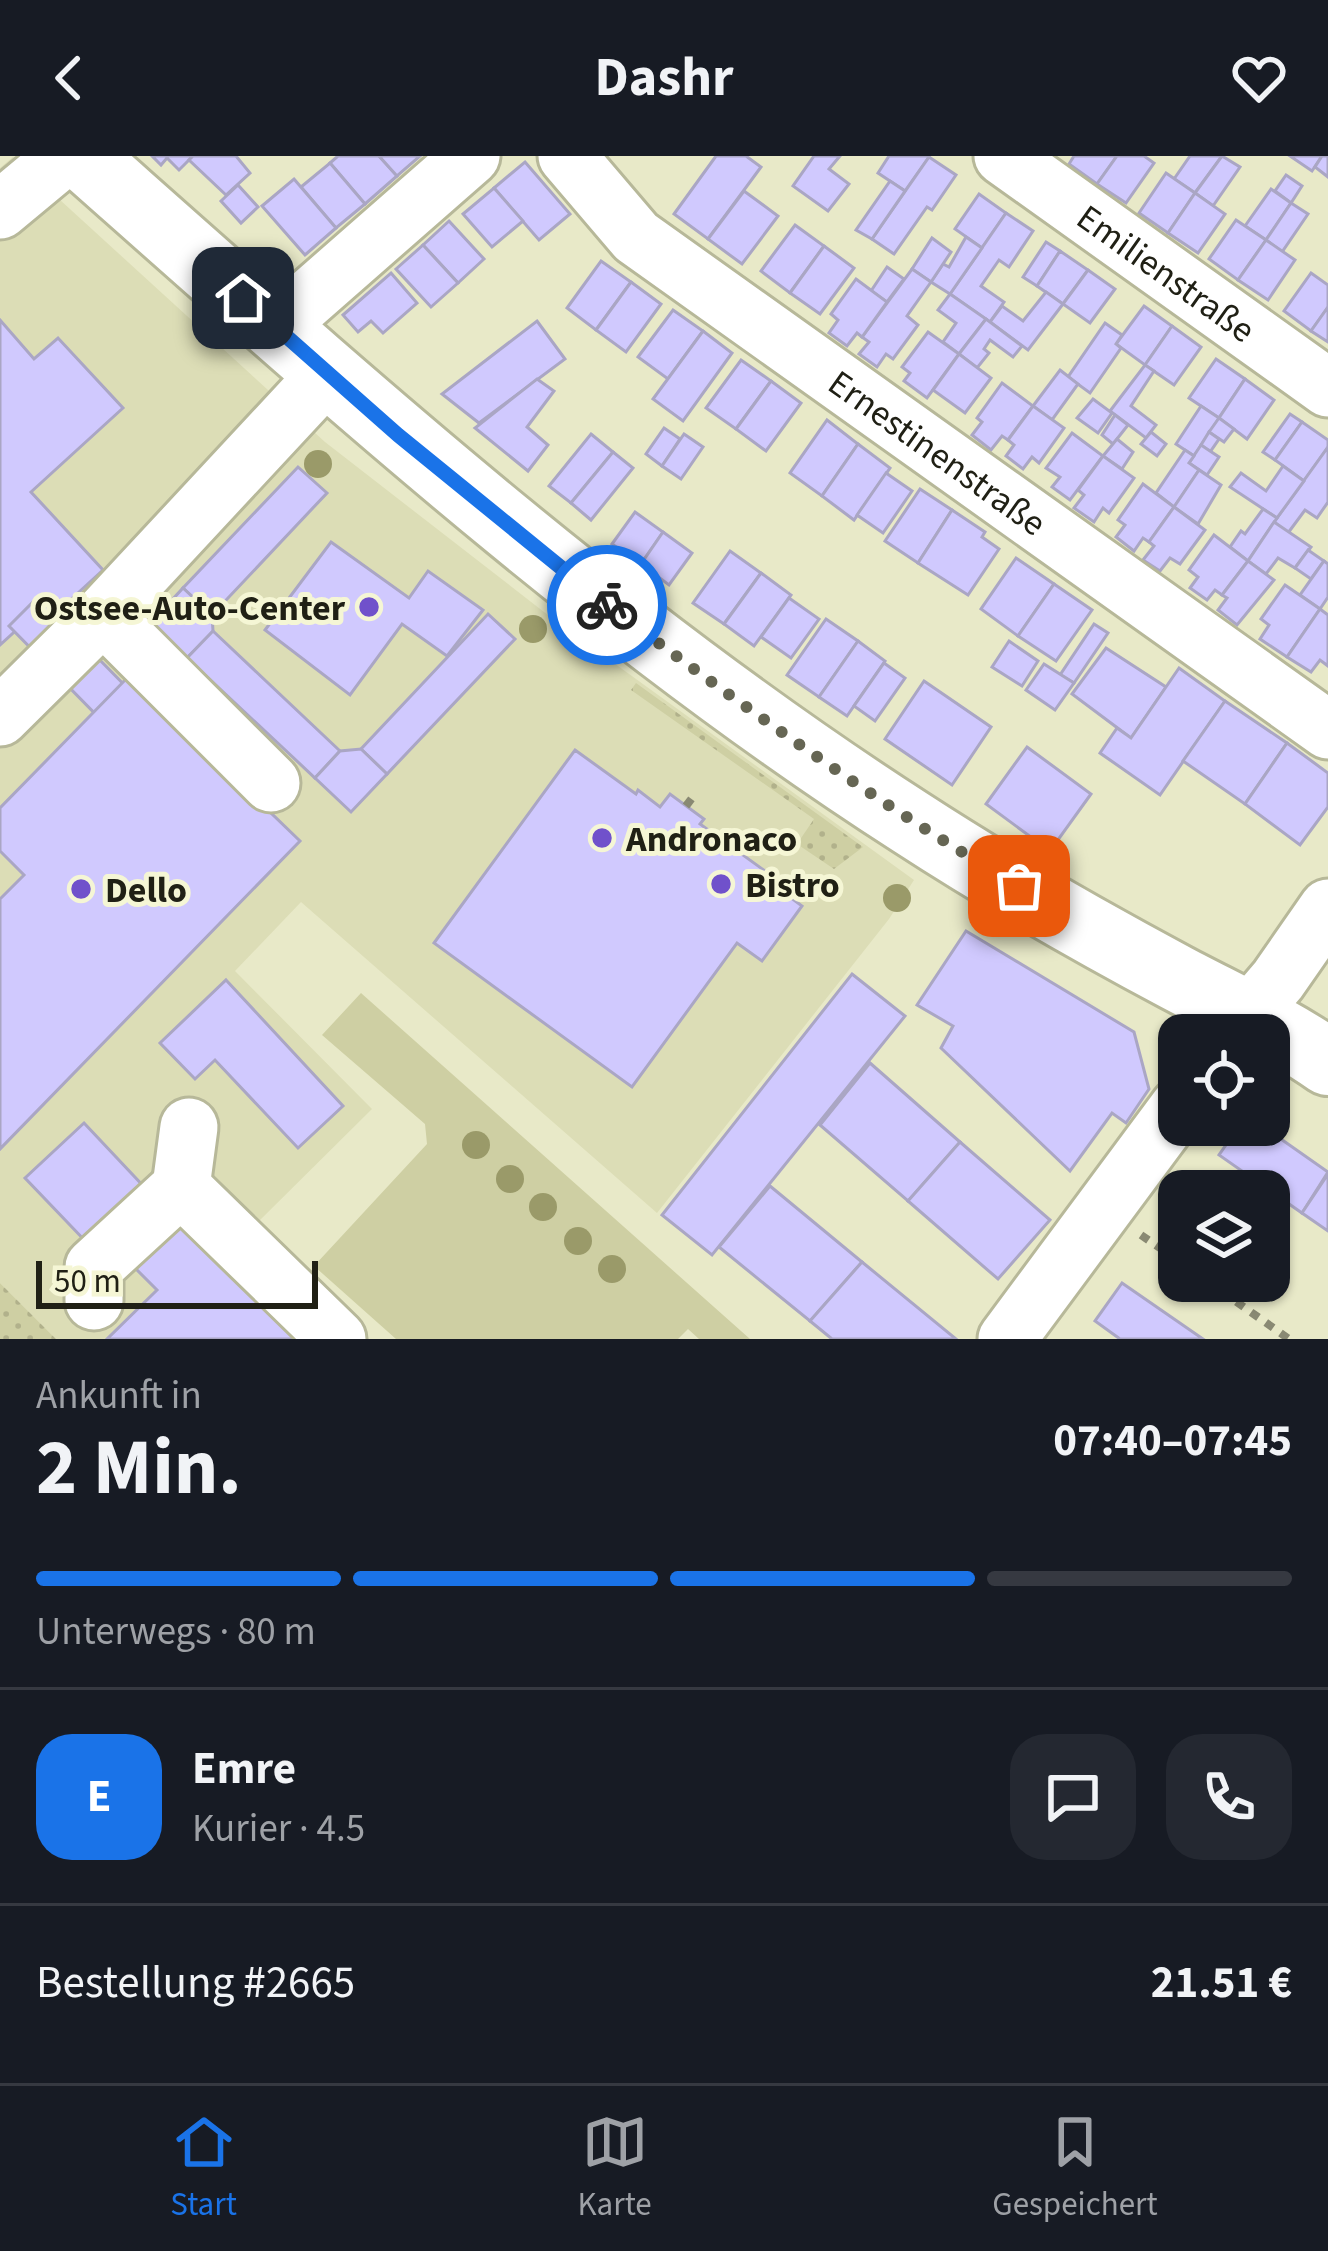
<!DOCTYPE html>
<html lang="de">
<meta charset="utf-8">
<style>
body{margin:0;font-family:"Source Sans 3",sans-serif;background:#242831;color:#f1f3f6;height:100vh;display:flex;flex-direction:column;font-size:45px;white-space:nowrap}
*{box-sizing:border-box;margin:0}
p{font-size:39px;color:#9ea1a6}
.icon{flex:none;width:66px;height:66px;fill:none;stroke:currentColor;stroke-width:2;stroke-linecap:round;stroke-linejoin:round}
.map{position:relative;height:1183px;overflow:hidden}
.panel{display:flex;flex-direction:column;background:#171b24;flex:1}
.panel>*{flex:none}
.buttons{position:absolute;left:1158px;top:858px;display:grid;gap:24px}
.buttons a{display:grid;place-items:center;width:132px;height:132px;border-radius:24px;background:#171b24;box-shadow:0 3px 9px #0004;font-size:60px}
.scale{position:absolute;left:36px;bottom:30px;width:282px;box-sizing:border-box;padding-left:12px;border:6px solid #202015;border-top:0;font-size:33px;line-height:42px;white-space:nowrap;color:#202015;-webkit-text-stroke:9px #f5f6d5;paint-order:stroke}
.pin{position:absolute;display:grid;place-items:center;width:102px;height:102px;color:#fff;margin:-51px;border-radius:24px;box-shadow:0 6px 18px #0006}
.courier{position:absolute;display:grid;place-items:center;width:120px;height:120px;margin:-60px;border:9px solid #1a73e8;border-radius:50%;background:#fff;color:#222;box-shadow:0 3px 15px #0007}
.summary em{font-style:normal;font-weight:700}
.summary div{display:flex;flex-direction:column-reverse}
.summary{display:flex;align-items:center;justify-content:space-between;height:204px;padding:0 36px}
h1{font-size:78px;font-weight:700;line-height:90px}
.bar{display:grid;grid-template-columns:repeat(4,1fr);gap:18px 12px;align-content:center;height:144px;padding:0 36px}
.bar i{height:15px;border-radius:9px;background:#363941}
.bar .on{background:#1a73e8}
.bar p{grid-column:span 4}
.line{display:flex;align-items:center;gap:30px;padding:0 36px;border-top:3px solid #363941}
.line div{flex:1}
.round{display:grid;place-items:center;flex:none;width:126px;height:126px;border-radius:36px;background:#242831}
header{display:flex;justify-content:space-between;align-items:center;height:156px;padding:0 36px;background:#171b24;font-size:54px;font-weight:700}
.tab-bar{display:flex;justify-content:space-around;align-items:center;height:168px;border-top:3px solid #363941;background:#171b24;font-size:33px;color:#9ea1a6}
.tab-bar a{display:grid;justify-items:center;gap:6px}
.tab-bar .on{color:#1a73e8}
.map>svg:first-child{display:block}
.built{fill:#dcddb6}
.grass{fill:url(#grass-dots)}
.pitch{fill:#cecfa3}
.building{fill:#d0c9fe;stroke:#aaa6c4;stroke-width:3}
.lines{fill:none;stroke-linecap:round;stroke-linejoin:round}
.minor-casing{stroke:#b7b899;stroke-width:63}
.major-casing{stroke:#b7b899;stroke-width:72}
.path{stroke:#898973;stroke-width:8;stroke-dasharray:9 9;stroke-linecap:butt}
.minor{stroke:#fff;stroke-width:57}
.major{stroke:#fff;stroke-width:66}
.tree{fill:#9a9a69}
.done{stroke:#666654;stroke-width:12;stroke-dasharray:0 21.6}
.route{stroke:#1a73e8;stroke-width:15}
.poi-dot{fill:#7051cb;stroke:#f5f6d5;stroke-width:4.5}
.labels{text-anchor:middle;stroke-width:10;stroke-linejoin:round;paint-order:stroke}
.street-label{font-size:36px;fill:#202015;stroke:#f5f6d5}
.poi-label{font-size:36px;font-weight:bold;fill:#202015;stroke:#f5f6d5;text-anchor:start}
</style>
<header><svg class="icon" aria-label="back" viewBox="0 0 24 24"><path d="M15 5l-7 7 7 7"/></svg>Dashr<svg class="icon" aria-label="heart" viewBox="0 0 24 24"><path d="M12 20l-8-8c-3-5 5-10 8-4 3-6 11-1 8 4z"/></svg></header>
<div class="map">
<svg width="1328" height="1183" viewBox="0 0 1328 1183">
<defs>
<pattern id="grass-dots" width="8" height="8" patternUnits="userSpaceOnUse" patternTransform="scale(3)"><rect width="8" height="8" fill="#cecfa3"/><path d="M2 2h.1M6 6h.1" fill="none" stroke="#b1b18b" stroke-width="1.8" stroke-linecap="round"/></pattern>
</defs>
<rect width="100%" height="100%" fill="#e8e9c8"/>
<path class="built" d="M 13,1 L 325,286 L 553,463 L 914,724 L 889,763 L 657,1057 L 301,746 L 235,815 L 372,953 L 255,1069 L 368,1183 L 56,1183 L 0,1127 L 0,12 Z"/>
<g class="grass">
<path d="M 636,527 L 863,691 L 834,713 L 797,688 L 814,663 L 631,534 Z"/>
<path d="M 0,1127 L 56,1183 L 0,1183 Z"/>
</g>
<path class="pitch" d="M 361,837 L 750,1183 L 699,1183 L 688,1173 L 678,1183 L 396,1183 L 314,1110 L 427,988 L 425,968 L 322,879 Z"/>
<g class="building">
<path d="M 152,0 L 193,0 L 179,14 L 167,2 L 161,9 Z"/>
<path d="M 193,0 L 236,0 L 250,17 L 226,39 L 189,4 Z"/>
<path d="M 338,0 L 379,0 L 397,20 L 365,48 L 330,7 Z"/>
<path d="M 379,0 L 420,0 L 397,20 Z"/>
<path d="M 716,0 L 746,0 L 761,11 L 708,83 L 674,58 Z"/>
<path d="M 814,0 L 840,0 L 829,13 L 849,28 L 828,55 L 793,30 Z"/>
<path d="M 889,0 L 928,0 L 929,1 L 905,35 L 878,17 Z"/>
<path d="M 1074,0 L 1117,0 L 1097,28 L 1069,8 Z"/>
<path d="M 1117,0 L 1144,0 L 1154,7 L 1126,47 L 1097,28 Z"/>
<path d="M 1190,0 L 1222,0 L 1195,37 L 1174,23 Z"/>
<path d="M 1222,0 L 1240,11 L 1213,50 L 1195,37 Z"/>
<path d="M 1290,0 L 1322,0 L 1312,15 Z"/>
<path d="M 1322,0 L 1328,0 L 1328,21 L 1315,11 Z"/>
<path d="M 929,1 L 956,19 L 932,54 L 927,51 L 894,98 L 872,83 Z"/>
<path d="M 525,6 L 570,58 L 539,84 L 494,32 Z"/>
<path d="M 330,7 L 365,48 L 336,72 L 301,31 Z"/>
<path d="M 1166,17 L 1195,37 L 1168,77 L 1139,57 Z"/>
<path d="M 1286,19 L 1302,30 L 1291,47 L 1275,35 Z"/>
<path d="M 294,23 L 336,72 L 305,99 L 262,50 Z"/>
<path d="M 890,25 L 905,35 L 872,83 L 856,74 Z"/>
<path d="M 238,29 L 258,51 L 241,67 L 221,45 Z"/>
<path d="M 494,32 L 523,65 L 492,91 L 463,58 Z"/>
<path d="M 1271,33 L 1291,47 L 1266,84 L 1245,70 Z"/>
<path d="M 744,35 L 778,60 L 742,108 L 708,83 Z"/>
<path d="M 1195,37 L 1225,58 L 1198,97 L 1168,77 Z"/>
<path d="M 979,38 L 1006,57 L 982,92 L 955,73 Z"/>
<path d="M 1291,47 L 1308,58 L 1282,96 L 1266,84 Z"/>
<path d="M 1006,57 L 1033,75 L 1009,111 L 999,104 L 981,130 L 1004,146 L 990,166 L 950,138 Z"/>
<path d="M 1236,64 L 1266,84 L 1238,124 L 1209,103 Z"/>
<path d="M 449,65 L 484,103 L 458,127 L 423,89 Z"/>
<path d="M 795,69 L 824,90 L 790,137 L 761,115 Z"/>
<path d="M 966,81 L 982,92 L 950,138 L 931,126 L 943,108 L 949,111 Z"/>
<path d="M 932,82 L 951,96 L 931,126 L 912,113 Z"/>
<path d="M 1266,84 L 1295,104 L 1268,144 L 1238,124 Z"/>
<path d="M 1046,86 L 1060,95 L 1037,130 L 1023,121 Z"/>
<path d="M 423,89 L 458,127 L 431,151 L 396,113 Z"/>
<path d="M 824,90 L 854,112 L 820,158 L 790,137 Z"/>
<path d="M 1060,95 L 1088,114 L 1063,148 L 1037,130 Z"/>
<path d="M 601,105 L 631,126 L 596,174 L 567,152 Z"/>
<path d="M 887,111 L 904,123 L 887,146 L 871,135 Z"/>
<path d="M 912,113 L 931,126 L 907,160 L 918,169 L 893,203 L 886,198 L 877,211 L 859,198 L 869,186 L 862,181 Z"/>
<path d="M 1088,114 L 1115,133 L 1090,167 L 1063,148 Z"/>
<path d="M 391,117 L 417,147 L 383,177 L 371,165 L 358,176 L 343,159 Z"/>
<path d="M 1311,117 L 1328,129 L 1328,151 L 1311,175 L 1284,155 Z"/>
<path d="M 856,123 L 887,146 L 862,181 L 857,177 L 847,190 L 829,177 L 838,164 L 831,158 Z"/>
<path d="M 631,126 L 661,148 L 626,196 L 596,174 Z"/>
<path d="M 1046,136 L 1063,148 L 1028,194 L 990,166 L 1002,150 L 1023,165 Z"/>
<path d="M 950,138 L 986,163 L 959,198 L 943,186 L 956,167 L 938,154 Z"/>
<path d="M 1144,150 L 1172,170 L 1145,209 L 1116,188 Z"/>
<path d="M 1328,151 L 1328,186 L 1311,175 Z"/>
<path d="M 673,154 L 703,175 L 668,223 L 638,201 Z"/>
<path d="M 986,163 L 1022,190 L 1013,201 L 990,184 L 984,193 L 989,197 L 977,212 L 959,198 Z"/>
<path d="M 0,164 L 34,203 L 58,182 L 123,252 L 31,336 L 103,414 L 55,458 L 45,448 L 0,489 Z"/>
<path d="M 537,165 L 565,203 L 479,267 L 442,238 Z"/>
<path d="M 1105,167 L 1122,179 L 1116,188 L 1121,192 L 1090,237 L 1068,221 Z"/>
<path d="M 1172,170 L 1201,191 L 1174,229 L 1145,209 Z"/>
<path d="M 703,175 L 732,197 L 683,265 L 653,243 Z"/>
<path d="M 928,176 L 959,198 L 927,242 L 904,225 L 910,217 L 902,211 Z"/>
<path d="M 959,198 L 991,222 L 965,257 L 933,234 Z"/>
<path d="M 1216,203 L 1245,223 L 1219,262 L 1189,242 Z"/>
<path d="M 741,204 L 771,225 L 736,273 L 706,252 Z"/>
<path d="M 1145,209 L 1154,215 L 1131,250 L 1156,269 L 1146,282 L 1110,255 Z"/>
<path d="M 1060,214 L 1078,228 L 1052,264 L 1033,250 Z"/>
<path d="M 537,223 L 554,235 L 527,271 L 548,289 L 528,315 L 475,272 Z"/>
<path d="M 1245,223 L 1274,244 L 1247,283 L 1219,262 Z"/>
<path d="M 771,225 L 801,247 L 766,295 L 736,273 Z"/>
<path d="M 1002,227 L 1033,250 L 1008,284 L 1002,280 L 991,294 L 972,279 L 982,266 L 977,262 Z"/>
<path d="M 1093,243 L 1112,257 L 1098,277 L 1077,262 Z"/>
<path d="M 1033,250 L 1064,272 L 1039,307 L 1032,301 L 1023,313 L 1006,300 L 1014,289 L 1008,284 Z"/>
<path d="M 1201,250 L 1219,262 L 1194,300 L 1176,288 Z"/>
<path d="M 1290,258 L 1302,266 L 1275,304 L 1263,296 Z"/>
<path d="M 1115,259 L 1128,269 L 1113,288 L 1102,279 Z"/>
<path d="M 1219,262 L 1234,273 L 1224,286 L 1209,276 Z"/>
<path d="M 827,264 L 858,288 L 822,340 L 790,317 Z"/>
<path d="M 1302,266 L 1328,284 L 1328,291 L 1304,325 L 1275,304 Z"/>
<path d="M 664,272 L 680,283 L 662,310 L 646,298 Z"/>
<path d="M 1151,276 L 1166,288 L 1157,300 L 1141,288 Z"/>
<path d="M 1209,276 L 1219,283 L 1210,296 L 1201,289 Z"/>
<path d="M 1072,277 L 1103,300 L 1070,344 L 1052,331 L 1060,321 L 1046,312 Z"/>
<path d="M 591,278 L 613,296 L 571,347 L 549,330 Z"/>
<path d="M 684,278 L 703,291 L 681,323 L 662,310 Z"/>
<path d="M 1117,283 L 1133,296 L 1122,313 L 1103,300 Z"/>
<path d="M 858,288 L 890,312 L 854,364 L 822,340 Z"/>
<path d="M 1201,289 L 1219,301 L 1207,319 L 1189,307 Z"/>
<path d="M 1328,291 L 1328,346 L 1317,362 L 1305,354 L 1288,377 L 1274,366 Z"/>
<path d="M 1185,294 L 1194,300 L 1189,307 L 1199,314 L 1174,351 L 1156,337 Z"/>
<path d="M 613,296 L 633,312 L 591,364 L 571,347 Z"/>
<path d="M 1103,300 L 1134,322 L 1109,357 L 1103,352 L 1094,366 L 1074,352 L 1084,339 L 1078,334 Z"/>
<path d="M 1283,310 L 1304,325 L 1277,362 L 1230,331 L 1241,317 L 1266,335 Z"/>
<path d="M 298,311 L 327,337 L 212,459 L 183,432 Z"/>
<path d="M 1199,314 L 1221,329 L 1198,368 L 1174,351 Z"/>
<path d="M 886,317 L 912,335 L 883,377 L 857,359 Z"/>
<path d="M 1143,328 L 1174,351 L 1149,386 L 1143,382 L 1134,395 L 1116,381 L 1125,369 L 1118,364 Z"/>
<path d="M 920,333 L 952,354 L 918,407 L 885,385 Z"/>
<path d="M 1174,351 L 1205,374 L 1180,408 L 1170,402 L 1160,415 L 1143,404 L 1154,390 L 1149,386 Z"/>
<path d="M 1263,353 L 1277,362 L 1248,405 L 1230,391 L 1241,375 L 1245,378 Z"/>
<path d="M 952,354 L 985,376 L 982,381 L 999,393 L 968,439 L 918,407 Z"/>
<path d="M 635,356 L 663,376 L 641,408 L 612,388 Z"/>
<path d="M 1274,366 L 1311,391 L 1295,412 L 1278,402 L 1266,418 L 1248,405 Z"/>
<path d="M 663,376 L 692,397 L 669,429 L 641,408 Z"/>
<path d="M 1214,379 L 1248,405 L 1222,439 L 1215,434 L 1207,444 L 1190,432 L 1198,421 L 1189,414 Z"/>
<path d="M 331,386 L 409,442 L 428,415 L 483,454 L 447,500 L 402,468 L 350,539 L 265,474 Z"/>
<path d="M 1308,394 L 1324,405 L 1311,423 L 1295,412 Z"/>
<path d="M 730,395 L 761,417 L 724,468 L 693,447 Z"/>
<path d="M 1016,402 L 1054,428 L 1018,480 L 981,453 Z"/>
<path d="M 1248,405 L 1274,424 L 1237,469 L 1218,454 L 1227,442 L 1222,439 Z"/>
<path d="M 1324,405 L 1328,408 L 1328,441 L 1320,453 L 1300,439 Z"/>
<path d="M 761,417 L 791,439 L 754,490 L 724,468 Z"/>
<path d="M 1054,428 L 1092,454 L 1056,505 L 1018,480 Z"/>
<path d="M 1285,429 L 1320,453 L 1287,501 L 1260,483 L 1269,469 L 1261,463 Z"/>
<path d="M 183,432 L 212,459 L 213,475 L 187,502 L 150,468 Z"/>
<path d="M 38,441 L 146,551 L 117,580 L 9,470 Z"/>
<path d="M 789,442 L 819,463 L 791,502 L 761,481 Z"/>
<path d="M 1320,453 L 1328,459 L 1328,510 L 1320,504 L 1311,516 L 1287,501 Z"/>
<path d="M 488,458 L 515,483 L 387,618 L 361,593 Z"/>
<path d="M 826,463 L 858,485 L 819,541 L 787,519 Z"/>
<path d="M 1094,468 L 1108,477 L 1074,527 L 1060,519 Z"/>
<path d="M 213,475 L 340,595 L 315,622 L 187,502 Z"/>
<path d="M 858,485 L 885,505 L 847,560 L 819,541 Z"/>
<path d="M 1009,485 L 1038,505 L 1022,530 L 992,511 Z"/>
<path d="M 1106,492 L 1166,531 L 1131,582 L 1072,538 Z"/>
<path d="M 884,507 L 905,522 L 875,565 L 854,550 Z"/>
<path d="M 1044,508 L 1074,527 L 1055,554 L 1026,534 Z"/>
<path d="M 1179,512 L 1225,545 L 1160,639 L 1100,597 L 1117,572 L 1131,582 Z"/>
<path d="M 129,520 L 300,685 L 0,993 L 0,743 L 24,719 L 0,695 L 0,652 Z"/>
<path d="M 924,525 L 991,571 L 952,629 L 885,583 Z"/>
<path d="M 1225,545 L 1287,587 L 1245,648 L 1183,605 Z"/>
<path d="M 1287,587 L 1328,617 L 1328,651 L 1300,689 L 1245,648 Z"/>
<path d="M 1027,591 L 1091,638 L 1050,695 L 986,648 Z"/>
<path d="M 361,593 L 387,618 L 351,656 L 315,622 L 340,595 Z"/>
<path d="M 575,594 L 636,638 L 638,634 L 660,651 L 670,638 L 704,663 L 700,668 L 783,728 L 779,733 L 802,750 L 762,805 L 737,787 L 632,931 L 434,787 Z"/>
<path d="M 966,775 L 1134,876 L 1149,933 L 1126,967 L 1112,957 L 1070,1015 L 941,892 L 953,870 L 917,849 Z"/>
<path d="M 852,818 L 905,860 L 712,1099 L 662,1059 Z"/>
<path d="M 226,824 L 343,950 L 298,992 L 215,904 L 195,923 L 160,887 Z"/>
<path d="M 870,907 L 960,986 L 908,1045 L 820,969 Z"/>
<path d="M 84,967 L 148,1035 L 90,1090 L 25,1022 Z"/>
<path d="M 1240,969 L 1261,969 L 1328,1016 L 1302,1057 L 1219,999 Z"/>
<path d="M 960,986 L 1050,1064 L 998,1123 L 908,1045 Z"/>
<path d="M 1328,1018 L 1328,1075 L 1302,1057 Z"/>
<path d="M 770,1030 L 862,1106 L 810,1165 L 719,1091 Z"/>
<path d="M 176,1052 L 304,1183 L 107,1183 L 157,1134 L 125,1102 Z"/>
<path d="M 862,1106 L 956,1183 L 832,1183 L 810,1165 Z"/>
<path d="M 1122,1127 L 1203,1183 L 1120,1183 L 1095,1165 Z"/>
</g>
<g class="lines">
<defs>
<g id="minor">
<path id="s1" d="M 567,0 L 636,81 L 1328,574"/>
<path id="s2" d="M 1003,0 L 1328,232"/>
<path d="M 0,54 L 65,0"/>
<path d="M 276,171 L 471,0"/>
<path d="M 103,459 L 271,627"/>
<path d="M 0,561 L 103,459 L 327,218"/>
<path d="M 1231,879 L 1278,824 L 1328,752"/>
<path d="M 181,1031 L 189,971"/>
<path d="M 94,1145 L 94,1111 L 181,1031 L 337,1183"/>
<path d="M 1007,1183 L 1179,951"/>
</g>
<path id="major" d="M 82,0 C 347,235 611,474 910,666 C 996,722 1087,774 1177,822 C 1228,849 1281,873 1328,906"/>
</defs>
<use href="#minor" class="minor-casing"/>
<use href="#major" class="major-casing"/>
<g class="path">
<path d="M 686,650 L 695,638"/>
<path d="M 1141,1079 L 1179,1105"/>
<path d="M 1207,1125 L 1289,1183"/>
</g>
<use href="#minor" class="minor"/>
<use href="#major" class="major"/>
</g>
<g class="tree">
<circle cx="318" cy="308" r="14"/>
<circle cx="533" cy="473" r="14"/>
<circle cx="897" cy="742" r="14"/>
<circle cx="476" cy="989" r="14"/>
<circle cx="510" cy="1023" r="14"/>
<circle cx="543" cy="1051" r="14"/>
<circle cx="578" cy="1085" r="14"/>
<circle cx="612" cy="1113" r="14"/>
</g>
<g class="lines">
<path class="done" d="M 607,449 C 741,548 874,646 1019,730"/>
<path class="route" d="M 243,142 L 398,279 L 607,449"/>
</g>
<g class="poi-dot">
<circle cx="369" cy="451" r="12"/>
<circle cx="602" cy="682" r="12"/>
<circle cx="721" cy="728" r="12"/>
<circle cx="81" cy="733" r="12"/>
</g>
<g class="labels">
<g class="street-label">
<text dy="13" stroke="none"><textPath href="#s2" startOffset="201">Emilienstraße</textPath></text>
<text dy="13" stroke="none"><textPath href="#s1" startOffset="477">Ernestinenstraße</textPath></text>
</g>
<g class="poi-label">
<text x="345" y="464" text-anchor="end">Ostsee-Auto-Center</text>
<text x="626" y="695">Andronaco</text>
<text x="745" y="741">Bistro</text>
<text x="105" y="746">Dello</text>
</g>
</g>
</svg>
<div class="buttons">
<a><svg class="icon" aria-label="locate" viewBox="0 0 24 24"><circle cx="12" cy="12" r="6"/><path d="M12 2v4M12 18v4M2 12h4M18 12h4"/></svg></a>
<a><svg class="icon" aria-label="layers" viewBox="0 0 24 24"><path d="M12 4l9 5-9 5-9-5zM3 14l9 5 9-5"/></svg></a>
</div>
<div class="scale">50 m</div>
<div class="pin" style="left:1019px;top:730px;background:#ea580c"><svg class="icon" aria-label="bag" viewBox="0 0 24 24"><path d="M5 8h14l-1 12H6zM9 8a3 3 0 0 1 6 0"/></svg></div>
<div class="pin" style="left:243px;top:142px;background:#1f2937"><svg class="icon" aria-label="home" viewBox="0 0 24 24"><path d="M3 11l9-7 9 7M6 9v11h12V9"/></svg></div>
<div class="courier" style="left:607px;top:449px"><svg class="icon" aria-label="bike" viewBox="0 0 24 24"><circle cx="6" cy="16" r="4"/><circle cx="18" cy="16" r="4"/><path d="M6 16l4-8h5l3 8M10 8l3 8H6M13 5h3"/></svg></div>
</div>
<section class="panel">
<div class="summary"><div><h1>2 Min.</h1><p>Ankunft in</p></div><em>07:40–07:45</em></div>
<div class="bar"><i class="on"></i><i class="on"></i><i class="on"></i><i></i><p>Unterwegs · 80 m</p></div>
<div class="line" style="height:216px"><b class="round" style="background:#1a73e8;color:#fff">E</b><div><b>Emre</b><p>Kurier · 4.5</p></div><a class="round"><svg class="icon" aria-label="chat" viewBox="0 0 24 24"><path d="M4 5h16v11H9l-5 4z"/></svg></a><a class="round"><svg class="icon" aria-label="phone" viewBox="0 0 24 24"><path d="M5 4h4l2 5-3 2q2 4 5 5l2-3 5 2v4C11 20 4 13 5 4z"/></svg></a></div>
<div class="line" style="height:156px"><div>Bestellung #2665</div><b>21.51 €</b></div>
</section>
<nav class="tab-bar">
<a class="on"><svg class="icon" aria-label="home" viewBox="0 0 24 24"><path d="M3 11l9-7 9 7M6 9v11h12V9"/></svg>Start</a>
<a><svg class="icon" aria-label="map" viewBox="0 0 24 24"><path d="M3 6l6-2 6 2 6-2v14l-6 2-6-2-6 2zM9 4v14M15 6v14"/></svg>Karte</a>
<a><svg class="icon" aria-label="saved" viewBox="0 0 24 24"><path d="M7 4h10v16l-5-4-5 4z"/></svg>Gespeichert</a>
</nav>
